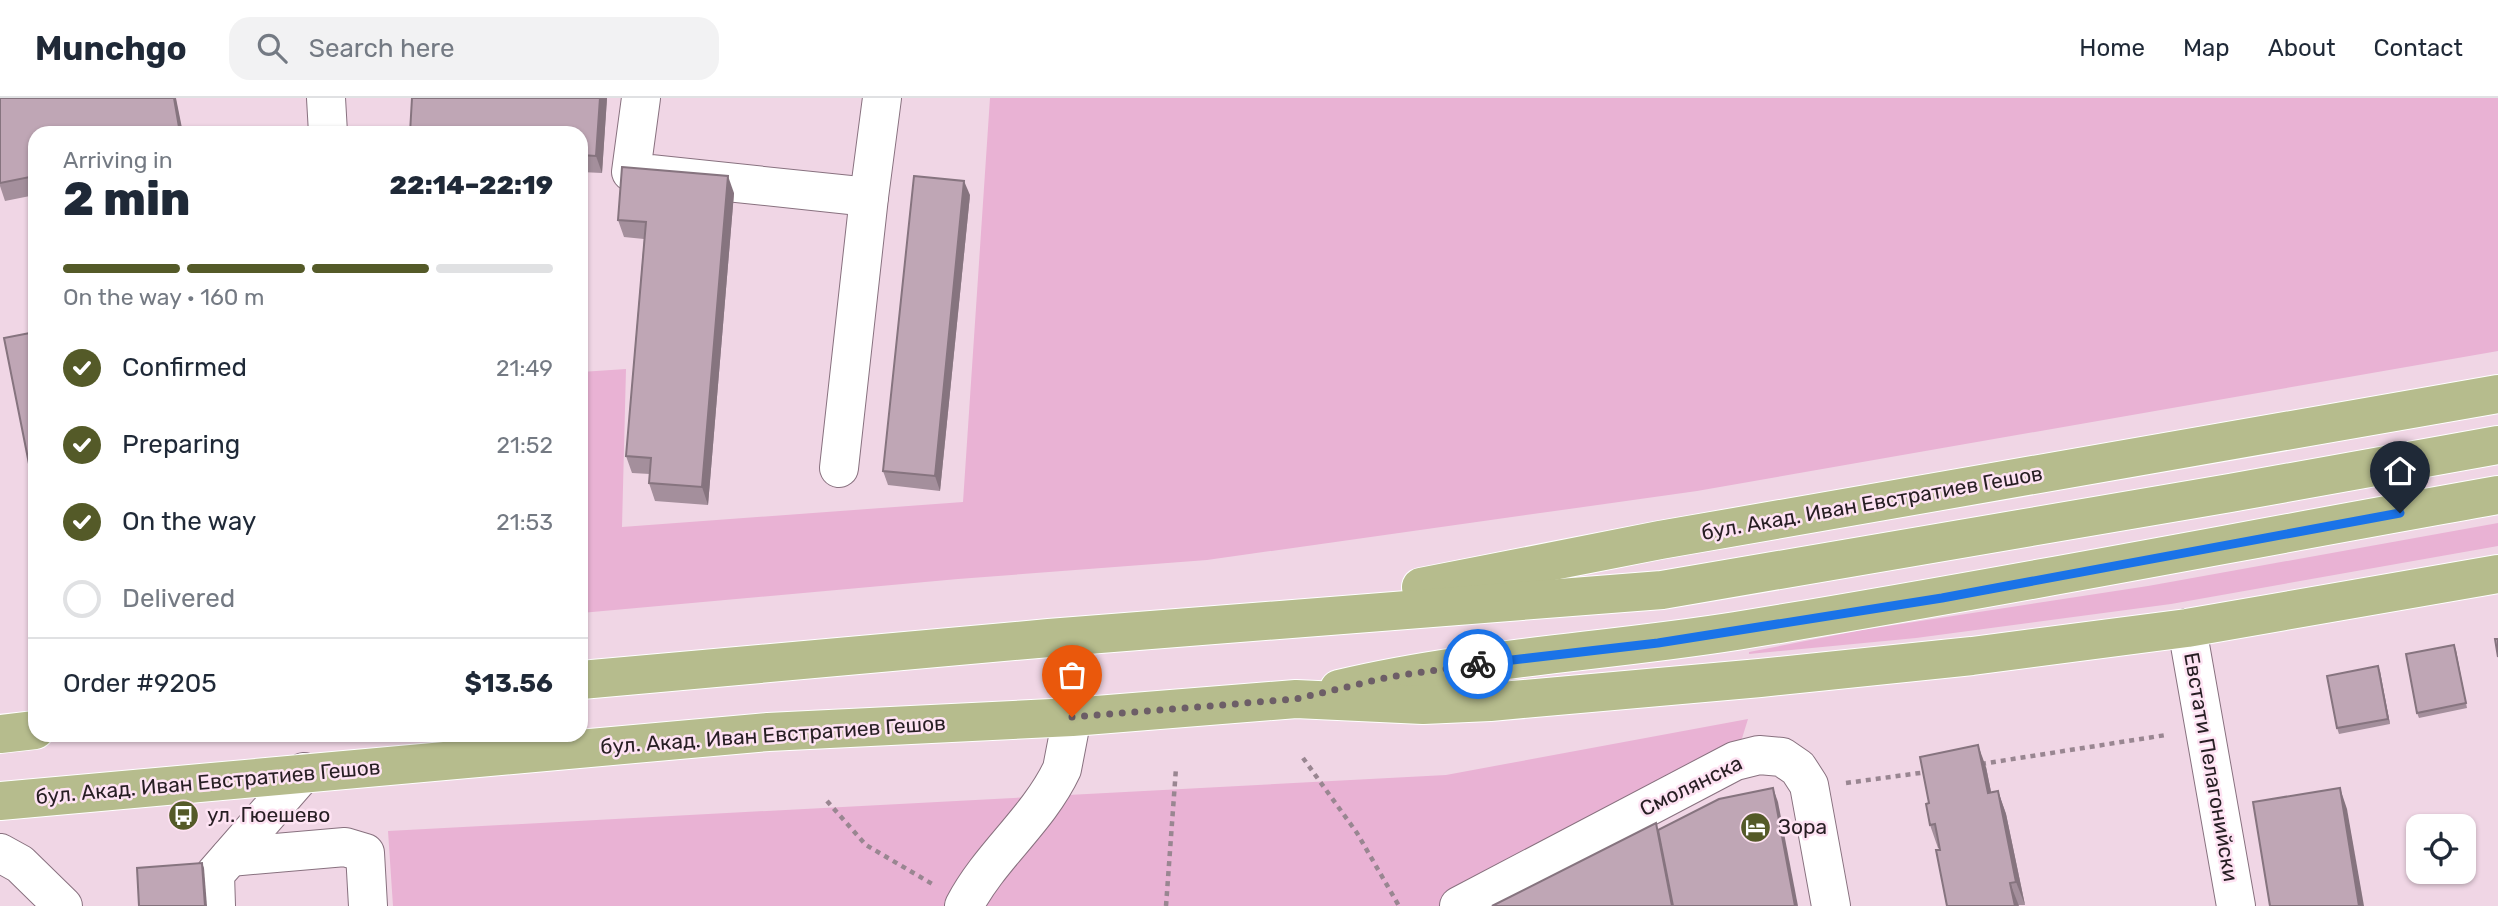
<!DOCTYPE html>
<meta charset="utf-8">
<style>
body{margin:0;font-family:Rubik,sans-serif;background:#f2f2f3;color:#1f2937;height:100vh;display:flex;flex-direction:column;font-size:26px;white-space:nowrap}
*{box-sizing:border-box;margin:0}
p{font-size:23px;color:#747a83}
.icon{flex:none;width:38px;height:38px;fill:none;stroke:currentColor;stroke-width:2;stroke-linecap:round;stroke-linejoin:round}
.map{position:relative;flex:1;overflow:hidden}
.drawer{position:absolute;left:28px;top:28px;width:560px;height:616px;display:flex;flex-direction:column;background:#fff;border-radius:21px;box-shadow:0 2px 5px #0004}
.drawer>*{flex:none}
.fabs{position:absolute;left:2406px;top:716px;display:grid;gap:14px}
.fabs a{display:grid;place-items:center;width:70px;height:70px;border-radius:14px;background:#fff;box-shadow:0 2px 5px #0004;font-size:35px}
.pin{position:absolute;display:grid;place-items:center;width:60px;height:60px;color:#fff;margin:-72px -30px;border-radius:50% 50% 50% 0;rotate:-45deg;box-shadow:0 0 7px #0007}
.pin .icon{rotate:45deg}
.courier{position:absolute;display:grid;place-items:center;width:70px;height:70px;margin:-35px;border:5px solid #1a73e8;border-radius:50%;background:#fff;color:#222;box-shadow:0 2px 9px #0007}
.head em{font-style:normal;font-weight:800}
.head div{display:flex;flex-direction:column-reverse}
.head{display:flex;align-items:center;justify-content:space-between;height:119px;padding:0 35px}
h1{font-size:46px;font-weight:800;line-height:52px}
.bar{display:grid;grid-template-columns:repeat(4,1fr);gap:10px 7px;align-content:center;height:84px;padding:0 35px}
.bar i{height:9px;border-radius:5px;background:#e0e1e3}
.bar .selected{background:#545a28}
.bar p{grid-column:span 4}
.line{display:flex;align-items:center;gap:18px;padding:0 35px;border-top:2px solid #e0e1e3}
.line div{flex:1}
ol{padding:0 35px;list-style:none}
li{display:flex;align-items:center;gap:21px;height:77px}
li p{margin-inline-start:auto}
li .icon{padding:7px;border-radius:50%;background:#545a28;color:#fff;stroke-width:4}
li:last-child{color:#747a83}
li i{width:38px;height:38px;border:4px solid #e0e1e3;border-radius:50%}
header{display:flex;align-items:center;gap:42px;box-sizing:border-box;height:98px;padding:0 35px;background:#fff;border-bottom:2px solid #e0e1e3}
header strong{font-size:33px}
nav{display:flex;gap:38px;margin-inline-start:auto;font-size:24px}
.search{width:490px;height:63px;background:#f2f2f3;display:flex;align-items:center;gap:18px;box-sizing:border-box;padding:0 24px;border-radius:21px;color:#747a83;font-size:26px}
.map>svg:first-child{display:block}
.green{fill:#e9b2d4}
.lines{fill:none;stroke-linecap:round;stroke-linejoin:round}
.minor-casing{stroke:#88717f;stroke-width:40}
.major-casing{stroke:#fff;stroke-width:40}
.path{stroke:#998691;stroke-width:4.5;stroke-dasharray:5 5;stroke-linecap:butt}
.minor{stroke:#fff;stroke-width:38}
.major{stroke:#b6bc8d;stroke-width:38}
.wall{fill:#a48f9c}
.shaded-wall{fill:#86747f}
.building{fill:#bfa6b5;stroke:#86747f;stroke-width:2}
.done{stroke:#6d5e67;stroke-width:7;stroke-dasharray:0 12.6}
.route{stroke:#1a73e8;stroke-width:9}
.labels{text-anchor:middle;stroke-width:5;stroke-linejoin:round;paint-order:stroke}
.street-label{font-size:21px;fill:#271e23;stroke:#fee3f3}
.poi-label{font-size:21px;fill:#271e23;stroke:#fee3f3;text-anchor:start}
</style>
<header>
<strong>Munchgo</strong>
<div class="search"><svg class="icon" aria-label="search" viewBox="0 0 24 24"><circle cx="10" cy="10" r="6"/><path d="M15 15l6 6"/></svg>Search here</div>
<nav><a>Home</a><a>Map</a><a>About</a><a>Contact</a></nav>
</header>
<div class="map">
<svg width="2498" height="808" viewBox="0 0 2498 808">
<rect width="100%" height="100%" fill="#f0d6e5"/>
<g class="green">
<path d="M 990,0 L 2498,0 L 2498,253 L 1697,393 L 1207,462 L 958,481 L 581,515 L 581,274 L 626,271 L 622,429 L 963,404 Z"/>
<path d="M 2498,425 L 2498,448 L 2171,506 L 1916,540 L 1749,556 L 1749,554 L 1862,532 L 2148,488 Z"/>
<path d="M 1748,621 L 1735,663 L 1459,808 L 393,808 L 388,733 L 1446,677 Z"/>
</g>
<g class="lines">
<defs>
<g id="minor">
<path d="M 326,0 L 328,35"/>
<path d="M 641,0 L 631,74 L 869,99 L 839,370"/>
<path d="M 869,99 L 882,0"/>
<path d="M 2187,530 L 2236,808"/>
<path d="M 0,755 L 20,766 L 63,808"/>
<path d="M 230,759 L 345,749 L 365,755 L 368,808"/>
<path d="M 216,808 L 215,776 L 304,674"/>
<path d="M 964,808 C 990,758 1038,722 1062,671 L 1072,619"/>
<path d="M 1459,808 L 1735,663 L 1759,657 L 1782,659 L 1798,670 L 1809,687 L 1831,808"/>
</g>
<g id="major">
<path d="M 1421,489 L 1660,442 L 2498,296"/>
<path d="M 581,582 L 1049,540 L 1662,492 L 2230,395 L 2498,347"/>
<path d="M 1339,591 C 1469,560 1604,554 1736,533 C 1991,492 2244,442 2498,397"/>
<path d="M 0,636 L 35,632"/>
<path d="M 0,703 L 768,634 L 1072,619 L 1296,601 L 1423,607 L 1490,604 L 1760,580 L 1972,558 L 2187,530 L 2498,476"/>
</g>
</defs>
<use href="#minor" class="minor-casing"/>
<use href="#major" class="major-casing"/>
<g class="path">
<path d="M 1303,660 L 1357,735 L 1399,808"/>
<path d="M 1981,666 L 2166,637"/>
<path d="M 1846,685 L 1927,674"/>
<path d="M 827,703 L 866,747 L 934,787"/>
<path d="M 1166,808 L 1176,670"/>
</g>
<use href="#minor" class="minor"/>
<use href="#major" class="major"/>
</g>
<g class="wall">
<path d="M 0,0 L 35,35 L 35,97 L 5,103 L 0,88 Z"/>
<path d="M 412,0 L 607,0 L 602,75 L 581,74 L 581,35 Z"/>
<path d="M 734,95 L 708,407 L 655,403 L 649,385 L 650,376 L 632,375 L 626,358 L 644,141 L 624,139 L 618,122 Z"/>
<path d="M 970,97 L 940,393 L 888,387 L 883,373 Z"/>
<path d="M 2454,547 L 2467,610 L 2419,620 L 2417,615 Z"/>
<path d="M 2378,568 L 2390,626 L 2339,636 L 2337,630 Z"/>
<path d="M 1986,669 L 1991,694 L 1998,693 L 2006,716 L 2025,807 L 1947,808 L 1940,750 L 1938,750 L 1930,727 Z"/>
</g>
<g class="shaded-wall">
<path d="M 174,0 L 176,0 L 183,35 L 180,35 Z"/>
<path d="M 600,0 L 607,0 L 602,75 L 596,58 Z"/>
<path d="M 728,78 L 734,95 L 708,407 L 702,389 Z"/>
<path d="M 964,83 L 970,97 L 940,393 L 935,378 Z"/>
<path d="M 2454,547 L 2456,552 L 2467,610 L 2466,605 Z"/>
<path d="M 2378,568 L 2380,573 L 2390,626 L 2388,621 Z"/>
<path d="M 1978,647 L 1986,669 L 1996,718 L 1988,695 Z"/>
<path d="M 1773,690 L 1778,704 L 1798,808 L 1795,808 Z"/>
<path d="M 2340,690 L 2347,711 L 2364,808 L 2359,808 Z"/>
<path d="M 1998,693 L 2006,716 L 2025,807 L 2016,784 Z"/>
<path d="M 202,765 L 204,770 L 207,808 L 205,808 Z"/>
<path d="M 2010,785 L 2019,808 L 2015,808 Z"/>
</g>
<g class="building">
<path d="M 0,0 L 174,0 L 180,35 L 35,35 L 35,78 L 0,85 Z"/>
<path d="M 412,0 L 600,0 L 596,58 L 581,57 L 581,35 L 410,35 Z"/>
<path d="M 622,69 L 728,78 L 702,389 L 649,385 L 651,360 L 626,358 L 646,124 L 618,122 Z"/>
<path d="M 914,78 L 964,83 L 935,378 L 883,373 Z"/>
<path d="M 35,234 L 35,396 L 4,240 Z"/>
<path d="M 2495,541 L 2498,541 L 2498,559 Z"/>
<path d="M 2454,547 L 2466,605 L 2417,615 L 2406,556 Z"/>
<path d="M 2378,568 L 2388,621 L 2337,630 L 2327,578 Z"/>
<path d="M 1978,647 L 1988,695 L 1998,693 L 2016,784 L 2010,785 L 2015,808 L 1947,808 L 1936,752 L 1940,752 L 1935,726 L 1930,727 L 1926,706 L 1929,705 L 1920,659 Z"/>
<path d="M 1773,690 L 1795,808 L 1673,808 L 1658,732 L 1719,701 Z"/>
<path d="M 2340,690 L 2359,808 L 2270,808 L 2253,704 Z"/>
<path d="M 1656,725 L 1672,808 L 1492,808 Z"/>
<path d="M 202,765 L 205,808 L 139,808 L 137,770 Z"/>
</g>
<g class="lines">
<path class="done" d="M 1072,619 L 1296,601 L 1389,579 L 1478,566"/>
<path class="route" d="M 1478,566 L 1658,545 L 1942,500 L 2400,415"/>
</g>
<defs>
<symbol id="bus-disc" viewBox="-11 -11 22 22"><circle r="9.5" fill="#545a28" stroke="#fee3f3"/><path d="M-5-6H5V4H4V6H2V4H-2V6H-4V4H-5ZM-3.5-4V0h7V-4ZM-3.5 1.2v1.5H-2V1.2ZM2 1.2v1.5H3.5V1.2Z" fill="#fff"/></symbol>
<symbol id="hotel-disc" viewBox="-11 -11 22 22"><circle r="9.5" fill="#545a28" stroke="#fee3f3"/><path d="M-6-4.5h1.5V1H6V5H4.5V3h-9V5H-6ZM-4 0a1.8 1.8 0 1 1 3.6 0ZM.5 0V-2.5h3Q6-2.5 6 0Z" fill="#fff"/></symbol>
</defs>
<g fill-rule="evenodd">
<use href="#bus-disc" x="166" y="700" width="35" height="35"/>
<use href="#hotel-disc" x="1738" y="712" width="35" height="35"/>
</g>
<g class="labels">
<g class="street-label">
<text transform="translate(1872 405) rotate(-10)" y="7">бул. Акад. Иван Евстратиев Гешов</text>
<text transform="translate(773 637) rotate(-4)" y="7">бул. Акад. Иван Евстратиев Гешов</text>
<text transform="translate(2211 669) rotate(80)" y="7">Евстати Пелагонийски</text>
<text transform="translate(208 684) rotate(-5)" y="7">бул. Акад. Иван Евстратиев Гешов</text>
<text transform="translate(1691 688) rotate(-26)" y="7">Смолянска</text>
</g>
<g class="poi-label">
<text x="207" y="724">ул. Гюешево</text>
<text x="1778" y="736">Зора</text>
</g>
</g>
</svg>
<div class="fabs">
<a><svg class="icon" aria-label="locate" viewBox="0 0 24 24"><circle cx="12" cy="12" r="6"/><path d="M12 2v4M12 18v4M2 12h4M18 12h4"/></svg></a>
</div>
<div class="pin" style="left:1072px;top:619px;background:#ea580c"><svg class="icon" aria-label="bag" viewBox="0 0 24 24"><path d="M5 8h14l-1 12H6zM9 8a3 3 0 0 1 6 0"/></svg></div>
<div class="pin" style="left:2400px;top:415px;background:#1f2937"><svg class="icon" aria-label="home" viewBox="0 0 24 24"><path d="M3 11l9-7 9 7M6 9v11h12V9"/></svg></div>
<div class="courier" style="left:1478px;top:566px"><svg class="icon" aria-label="bike" viewBox="0 0 24 24"><circle cx="6" cy="16" r="4"/><circle cx="18" cy="16" r="4"/><path d="M6 16l4-8h5l3 8M10 8l3 8H6M13 5h3"/></svg></div>
<section class="drawer">
<div class="head"><div><h1>2 min</h1><p>Arriving in</p></div><em>22:14–22:19</em></div>
<div class="bar"><i class="selected"></i><i class="selected"></i><i class="selected"></i><i></i><p>On the way · 160 m</p></div>
<ol>
<li><svg class="icon" aria-label="check" viewBox="0 0 24 24"><path d="M5 12l5 5 9-10"/></svg>Confirmed<p>21:49</p></li>
<li><svg class="icon" aria-label="check" viewBox="0 0 24 24"><path d="M5 12l5 5 9-10"/></svg>Preparing<p>21:52</p></li>
<li><svg class="icon" aria-label="check" viewBox="0 0 24 24"><path d="M5 12l5 5 9-10"/></svg>On the way<p>21:53</p></li>
<li><i></i>Delivered</li>
</ol>
<div class="line" style="height:91px"><div>Order #9205</div><b>$13.56</b></div>
</section>
</div>
